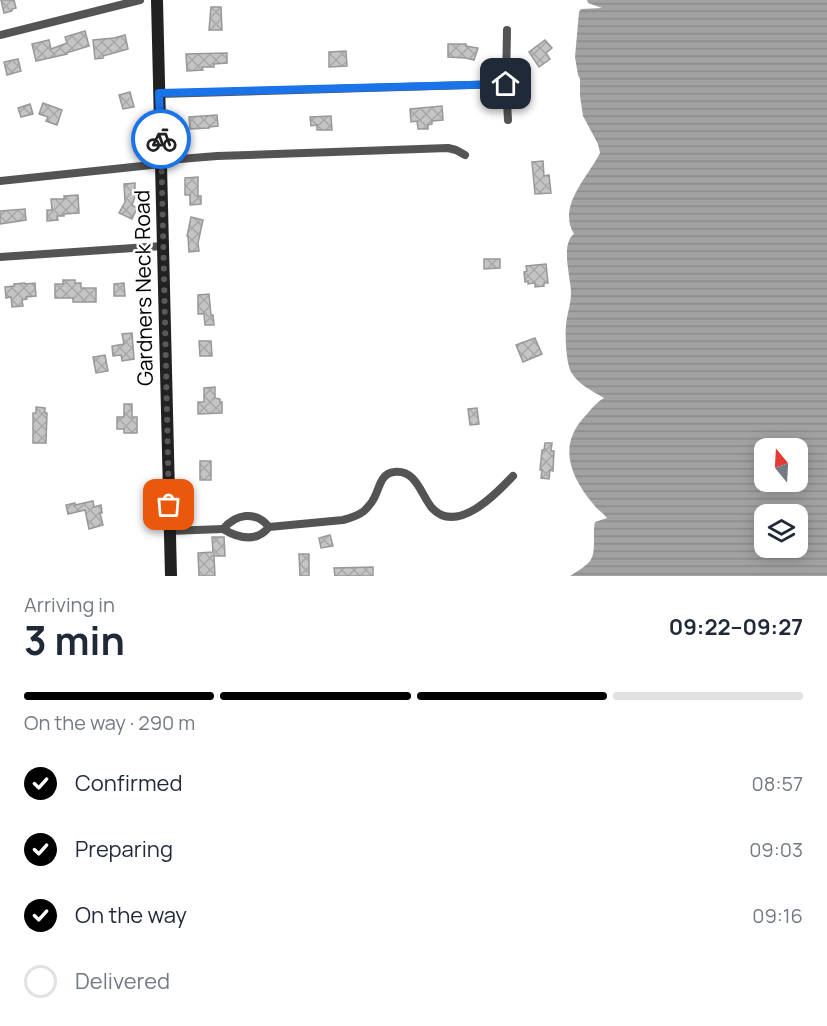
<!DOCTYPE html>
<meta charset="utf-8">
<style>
body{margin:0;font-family:Manrope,sans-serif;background:#f6f6f7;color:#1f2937;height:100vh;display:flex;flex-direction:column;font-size:22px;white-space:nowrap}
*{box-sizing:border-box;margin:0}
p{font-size:20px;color:#747a83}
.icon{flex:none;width:33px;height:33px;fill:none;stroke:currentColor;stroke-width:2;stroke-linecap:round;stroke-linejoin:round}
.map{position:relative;height:576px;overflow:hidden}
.sheet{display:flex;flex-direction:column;background:#fff;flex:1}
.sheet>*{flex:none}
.needle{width:39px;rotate:342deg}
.tools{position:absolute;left:754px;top:438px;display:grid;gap:12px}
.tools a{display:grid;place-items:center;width:54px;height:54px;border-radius:12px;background:#fff;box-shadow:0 3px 15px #0003;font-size:30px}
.pin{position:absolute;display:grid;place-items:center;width:51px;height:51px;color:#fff;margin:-26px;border-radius:12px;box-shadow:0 3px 9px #0006}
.courier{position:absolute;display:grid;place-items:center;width:60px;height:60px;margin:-30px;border:4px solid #1a73e8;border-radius:50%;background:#fff;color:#222;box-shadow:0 2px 8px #0007}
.summary em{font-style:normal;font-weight:700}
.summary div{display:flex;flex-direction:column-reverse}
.summary{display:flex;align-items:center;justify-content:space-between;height:102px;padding:0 24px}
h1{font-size:39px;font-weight:700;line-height:45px}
.bar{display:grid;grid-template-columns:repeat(4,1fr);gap:9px 6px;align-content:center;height:72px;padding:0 24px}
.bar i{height:8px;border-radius:4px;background:#e0e1e3}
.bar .on{background:#000}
.bar p{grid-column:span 4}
ol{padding:0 24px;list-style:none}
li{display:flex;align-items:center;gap:18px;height:66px}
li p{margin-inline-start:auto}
li .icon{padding:6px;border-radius:50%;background:#000;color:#fff;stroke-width:4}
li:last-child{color:#747a83}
li i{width:33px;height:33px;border:3px solid #e0e1e3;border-radius:50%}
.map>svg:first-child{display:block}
.water{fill:url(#water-rules);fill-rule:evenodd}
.building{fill:url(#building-cross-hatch);stroke:#989898;stroke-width:1.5}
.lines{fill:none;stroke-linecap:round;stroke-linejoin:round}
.street{stroke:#545454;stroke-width:8}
.secondary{stroke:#212121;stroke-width:12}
.done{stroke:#595959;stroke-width:6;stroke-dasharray:0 10.8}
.route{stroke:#1a73e8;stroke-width:8}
.labels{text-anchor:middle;stroke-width:5;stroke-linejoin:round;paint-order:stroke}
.street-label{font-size:21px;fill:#000;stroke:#fff}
</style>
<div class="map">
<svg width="827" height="576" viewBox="0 0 827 576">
<defs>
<pattern id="water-rules" width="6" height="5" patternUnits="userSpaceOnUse" patternTransform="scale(1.5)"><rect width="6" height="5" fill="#a2a2a2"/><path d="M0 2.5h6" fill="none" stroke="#8a8a8a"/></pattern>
<pattern id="building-cross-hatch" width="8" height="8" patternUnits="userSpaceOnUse" patternTransform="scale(1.5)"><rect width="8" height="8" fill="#c4c4c4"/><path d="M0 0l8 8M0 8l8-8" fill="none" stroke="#a7a7a7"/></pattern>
</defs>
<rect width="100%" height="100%" fill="#fff"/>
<path class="water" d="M 587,0 L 827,0 L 827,576 L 570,576 C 576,572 585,567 590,561 C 597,551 592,534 595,522 L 607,518 C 603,513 598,510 594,505 C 569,475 557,444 587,414 C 592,408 597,402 604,398 C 592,391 578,384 571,372 C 566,362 565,337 566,325 C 567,314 571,304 571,293 C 571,278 560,244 574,234 C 557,206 588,177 600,153 L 598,144 L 583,116 L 580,96 L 580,79 L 578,75 L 575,57 L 579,12 L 581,9 L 602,8 L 588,3 ZM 765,448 L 798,448 L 798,482 L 765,482 ZM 765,514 L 798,514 L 798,548 L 765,548 Z"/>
<g class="building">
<path d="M 1,0 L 14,0 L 16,8 L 12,9 L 12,11 L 4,13 Z"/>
<path d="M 211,7 L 221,7 L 222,30 L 209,30 Z"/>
<path d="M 85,31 L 89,46 L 66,53 L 67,54 L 36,61 L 32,44 L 49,40 L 51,49 L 67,43 L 65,37 Z"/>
<path d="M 125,35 L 128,49 L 103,56 L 103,58 L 95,59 L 93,40 L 114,38 Z"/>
<path d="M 545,40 L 552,48 L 546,53 L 550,59 L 539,67 L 529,52 Z"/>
<path d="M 448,44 L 466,44 L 466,46 L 478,48 L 474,60 L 466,58 L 448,57 Z"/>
<path d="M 346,51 L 347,66 L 329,67 L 329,52 Z"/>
<path d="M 227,53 L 227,63 L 214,64 L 214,67 L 202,67 L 203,70 L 187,71 L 186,54 Z"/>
<path d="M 18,59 L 21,71 L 7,75 L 4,62 Z"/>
<path d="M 130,92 L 134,107 L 123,109 L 119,95 Z"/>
<path d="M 43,103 L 62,110 L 57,125 L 46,121 L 48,117 L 39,114 Z"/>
<path d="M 30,104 L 33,114 L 21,117 L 18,108 Z"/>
<path d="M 442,106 L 443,120 L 432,121 L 432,124 L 428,125 L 428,129 L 418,129 L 417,121 L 411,122 L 410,109 Z"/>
<path d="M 217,115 L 218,126 L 209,127 L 209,128 L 190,129 L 189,117 Z"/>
<path d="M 331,116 L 332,130 L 317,130 L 317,125 L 311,126 L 310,117 Z"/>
<path d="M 543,161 L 544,176 L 549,175 L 551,193 L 535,194 L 532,162 Z"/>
<path d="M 198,177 L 198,196 L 201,196 L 201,204 L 190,205 L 190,195 L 185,195 L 185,178 Z"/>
<path d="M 135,183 L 135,197 L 132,205 L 137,208 L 132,219 L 119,213 L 125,202 L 124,184 Z"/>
<path d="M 78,195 L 79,213 L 64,214 L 64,216 L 57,216 L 58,220 L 47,221 L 47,210 L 52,210 L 51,199 L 64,199 L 64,196 Z"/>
<path d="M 25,209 L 26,220 L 0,224 L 0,211 Z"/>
<path d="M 191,217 L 203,220 L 198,243 L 199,251 L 189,252 L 188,236 L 187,236 Z"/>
<path d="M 484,259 L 500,259 L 500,268 L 484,269 Z"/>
<path d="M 546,264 L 548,283 L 544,283 L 544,286 L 535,287 L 535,283 L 528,284 L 528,281 L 525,282 L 524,272 L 527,271 L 526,266 Z"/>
<path d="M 63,280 L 75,280 L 75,283 L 81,283 L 81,288 L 96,288 L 96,302 L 73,302 L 73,298 L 55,298 L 55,284 L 63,284 Z"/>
<path d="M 25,283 L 25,284 L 35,283 L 36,296 L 26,297 L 27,299 L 22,300 L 23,306 L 12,307 L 11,297 L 6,298 L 5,287 L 14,286 L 14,284 Z"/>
<path d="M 124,283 L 125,296 L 114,296 L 114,284 Z"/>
<path d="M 209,294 L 211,315 L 213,315 L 214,325 L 205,325 L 204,314 L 198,314 L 198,295 Z"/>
<path d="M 132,333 L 134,359 L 122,361 L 121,355 L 113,356 L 112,346 L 124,344 L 122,334 Z"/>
<path d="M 535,338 L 542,354 L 523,362 L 516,345 Z"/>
<path d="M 199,341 L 211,341 L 212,356 L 200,356 Z"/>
<path d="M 105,355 L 108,371 L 96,373 L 93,357 Z"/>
<path d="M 215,387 L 215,398 L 220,399 L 220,402 L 222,402 L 222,413 L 198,414 L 198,402 L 204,402 L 204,388 Z"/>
<path d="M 124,404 L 132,404 L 132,417 L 137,417 L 137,433 L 124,433 L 124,429 L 117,429 L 117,417 L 124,417 Z"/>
<path d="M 36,407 L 45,408 L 45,413 L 47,413 L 46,443 L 33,443 L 33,413 L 36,413 Z"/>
<path d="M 477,408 L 479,424 L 470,425 L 468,409 Z"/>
<path d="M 545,443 L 552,443 L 551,451 L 554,451 L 553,471 L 550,470 L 549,479 L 541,478 L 542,470 L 540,470 L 542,450 L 544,450 Z"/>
<rect x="200" y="461" width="11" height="19"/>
<path d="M 93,501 L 94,507 L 101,505 L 102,513 L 100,513 L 103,525 L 89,529 L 85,510 L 68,514 L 66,505 L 75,503 L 75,505 Z"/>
<path d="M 330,535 L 333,546 L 321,548 L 319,538 Z"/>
<path d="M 212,537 L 224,537 L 225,556 L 214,556 L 215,576 L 199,576 L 198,553 L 213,552 Z"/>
<path d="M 299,554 L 309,554 L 309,576 L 300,576 Z"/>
<path d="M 373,567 L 373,576 L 335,576 L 334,568 Z"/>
</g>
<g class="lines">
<g class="street">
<path d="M 507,30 L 506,84 L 508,120"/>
<path d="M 0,35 L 140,0"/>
<path d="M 159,94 L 506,84"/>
<path d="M 0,181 L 161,164 L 168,160 L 217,156 L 448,148 L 456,150 L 465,155"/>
<path d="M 0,257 L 163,246"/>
<path d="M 269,527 C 255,510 236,514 223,529 C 238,538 256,543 269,527 L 343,520 C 351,518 358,516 364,511 C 367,508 371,504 373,500 C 379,491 380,473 394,472 C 416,469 421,495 432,508 C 457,535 496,494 513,476"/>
<path d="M 169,531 L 223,529"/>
</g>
<path class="secondary" d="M 157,0 L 171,576"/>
</g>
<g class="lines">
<path class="done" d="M 161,139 L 169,505"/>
<path class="route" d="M 161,139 L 159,93 L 506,84"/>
</g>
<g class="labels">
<g class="street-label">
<text transform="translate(144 288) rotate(-91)" y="7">Gardners Neck Road</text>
</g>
</g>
</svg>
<div class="tools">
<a><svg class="needle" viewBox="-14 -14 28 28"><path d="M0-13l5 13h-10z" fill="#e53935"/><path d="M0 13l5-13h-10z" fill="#747a83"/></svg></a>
<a><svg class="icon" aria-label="layers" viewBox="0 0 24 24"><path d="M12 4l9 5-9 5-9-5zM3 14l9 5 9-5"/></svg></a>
</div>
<div class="pin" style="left:169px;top:505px;background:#ea580c"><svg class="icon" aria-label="bag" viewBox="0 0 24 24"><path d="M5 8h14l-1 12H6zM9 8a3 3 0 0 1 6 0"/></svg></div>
<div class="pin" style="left:506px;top:84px;background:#1f2937"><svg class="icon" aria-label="home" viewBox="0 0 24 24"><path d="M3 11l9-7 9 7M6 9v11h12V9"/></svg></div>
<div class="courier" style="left:161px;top:139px"><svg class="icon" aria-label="bike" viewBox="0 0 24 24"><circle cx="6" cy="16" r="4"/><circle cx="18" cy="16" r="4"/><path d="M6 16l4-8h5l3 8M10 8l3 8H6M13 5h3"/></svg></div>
</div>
<section class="sheet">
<div class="summary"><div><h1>3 min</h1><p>Arriving in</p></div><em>09:22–09:27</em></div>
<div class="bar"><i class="on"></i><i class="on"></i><i class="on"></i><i></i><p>On the way · 290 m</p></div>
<ol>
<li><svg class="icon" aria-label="check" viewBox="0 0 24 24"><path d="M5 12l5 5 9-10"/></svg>Confirmed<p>08:57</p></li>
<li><svg class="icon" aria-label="check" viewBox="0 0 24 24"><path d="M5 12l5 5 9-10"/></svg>Preparing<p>09:03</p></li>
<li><svg class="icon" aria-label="check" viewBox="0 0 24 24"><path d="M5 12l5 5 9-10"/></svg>On the way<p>09:16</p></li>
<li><i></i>Delivered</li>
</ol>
</section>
